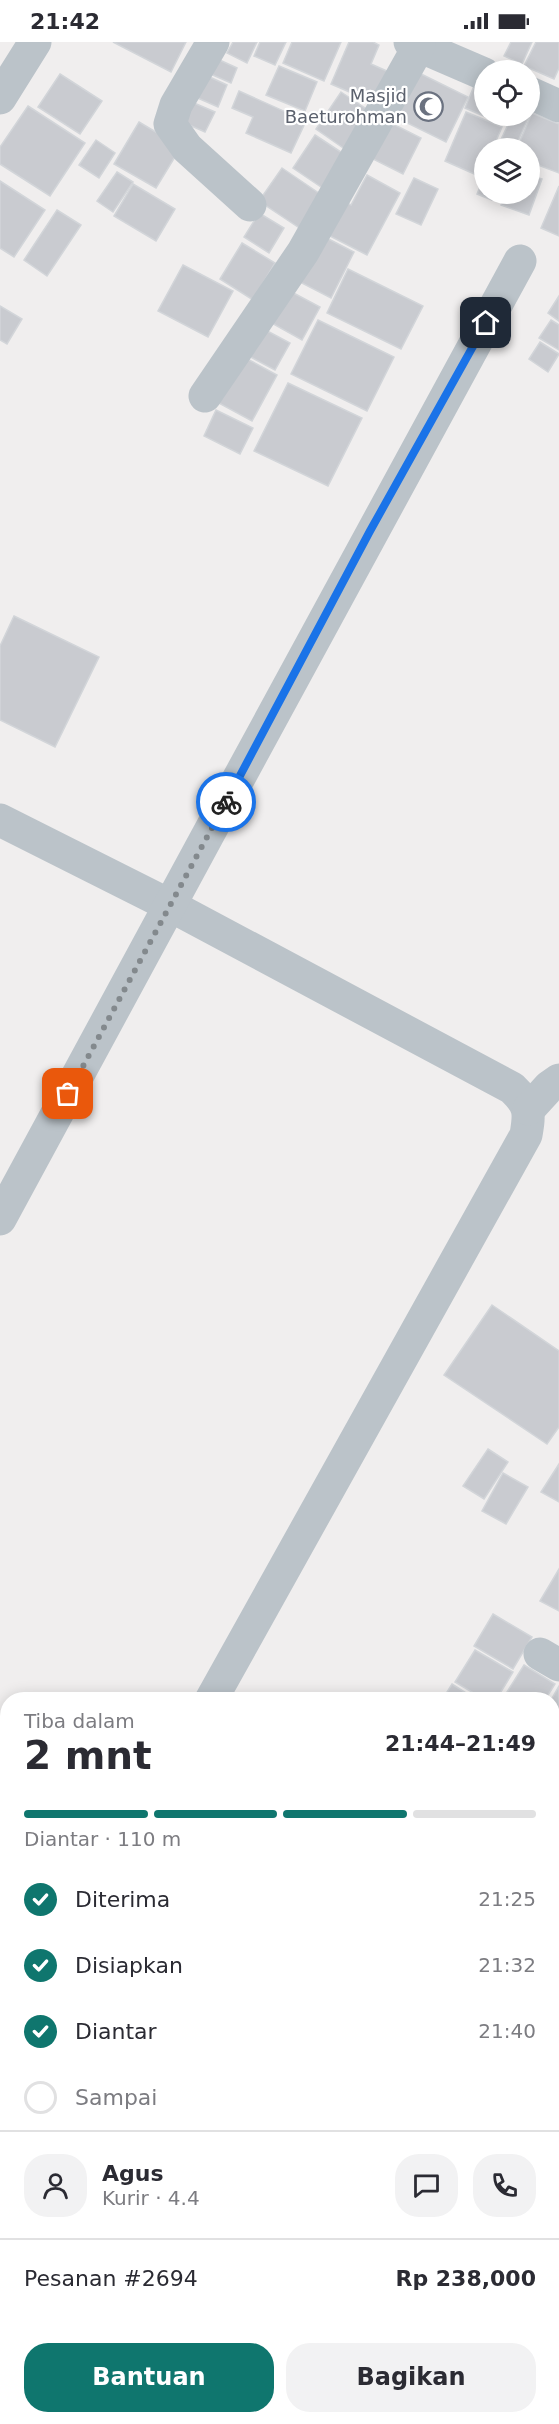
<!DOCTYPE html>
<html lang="id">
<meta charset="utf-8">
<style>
body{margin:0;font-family:"DejaVu Sans",sans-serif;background:#f2f2f3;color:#2b2b33;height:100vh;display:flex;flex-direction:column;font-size:22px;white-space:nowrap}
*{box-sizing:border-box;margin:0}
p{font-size:20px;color:#7c7c81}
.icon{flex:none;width:33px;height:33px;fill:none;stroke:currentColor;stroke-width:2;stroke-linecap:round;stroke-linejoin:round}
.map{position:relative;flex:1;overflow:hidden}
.sheet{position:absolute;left:0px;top:1650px;width:560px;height:732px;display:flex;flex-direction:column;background:#fff;border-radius:24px 24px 0 0;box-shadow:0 3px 15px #0003}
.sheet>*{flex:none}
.tools{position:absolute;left:474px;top:18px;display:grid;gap:12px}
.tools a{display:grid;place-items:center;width:66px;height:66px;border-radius:50%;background:#fff;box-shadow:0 3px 15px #0003;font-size:30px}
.pin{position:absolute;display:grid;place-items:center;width:51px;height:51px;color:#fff;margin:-26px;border-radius:12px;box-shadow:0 3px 9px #0006}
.courier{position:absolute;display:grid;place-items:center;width:60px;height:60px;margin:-30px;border:4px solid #1a73e8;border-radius:50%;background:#fff;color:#222;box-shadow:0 2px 8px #0007}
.headline em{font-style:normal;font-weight:800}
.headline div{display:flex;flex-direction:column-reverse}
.headline{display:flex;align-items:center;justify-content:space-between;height:102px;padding:0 24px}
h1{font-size:39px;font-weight:800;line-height:45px}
.bar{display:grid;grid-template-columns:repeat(4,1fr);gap:9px 6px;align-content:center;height:72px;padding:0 24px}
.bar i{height:8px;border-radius:4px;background:#e1e1e2}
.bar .active{background:#0f766e}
.bar p{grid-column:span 4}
.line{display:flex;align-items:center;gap:15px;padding:0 24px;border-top:2px solid #e1e1e2}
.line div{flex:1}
.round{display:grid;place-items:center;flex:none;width:63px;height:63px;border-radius:24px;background:#f2f2f3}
ol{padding:0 24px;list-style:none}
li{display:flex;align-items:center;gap:18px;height:66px}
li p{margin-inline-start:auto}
li .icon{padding:6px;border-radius:50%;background:#0f766e;color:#fff;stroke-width:4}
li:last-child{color:#7c7c81}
li i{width:33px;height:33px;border:3px solid #e1e1e2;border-radius:50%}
.primary-button{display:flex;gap:12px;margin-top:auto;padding:12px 24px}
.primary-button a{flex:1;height:69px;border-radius:24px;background:#0f766e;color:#fff;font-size:24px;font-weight:800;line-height:69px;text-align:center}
.primary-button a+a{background:#f2f2f3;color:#2b2b33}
.status{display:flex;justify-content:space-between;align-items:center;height:42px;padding:0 30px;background:#fff;direction:ltr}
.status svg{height:16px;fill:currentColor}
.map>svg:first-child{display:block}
.building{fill:#c9cbd0;stroke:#d2d5d9;stroke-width:1.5}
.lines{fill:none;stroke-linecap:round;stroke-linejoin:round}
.minor{stroke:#bbc3c9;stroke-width:33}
.done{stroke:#83898d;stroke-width:6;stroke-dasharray:0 10.8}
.route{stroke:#1a73e8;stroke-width:8}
.labels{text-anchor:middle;stroke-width:4.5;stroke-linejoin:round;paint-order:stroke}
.worship-label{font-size:18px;fill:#5b616d;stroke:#fff;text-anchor:end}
</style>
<div class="status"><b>21:42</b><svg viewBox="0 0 49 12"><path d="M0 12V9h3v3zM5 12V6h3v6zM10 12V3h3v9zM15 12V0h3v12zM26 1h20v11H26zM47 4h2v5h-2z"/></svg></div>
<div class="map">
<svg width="559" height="2382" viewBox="0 0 559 2382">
<rect width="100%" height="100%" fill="#f0eeee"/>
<g class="building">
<path d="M 113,0 L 186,0 L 171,30 Z"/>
<path d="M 233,0 L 257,0 L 247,21 L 227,11 Z"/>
<path d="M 260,0 L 286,0 L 275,23 L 254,14 Z"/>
<path d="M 292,0 L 341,0 L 324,39 L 283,21 Z"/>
<path d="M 349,0 L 373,0 L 379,3 L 371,22 L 389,30 L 375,61 L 331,42 Z"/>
<path d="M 511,0 L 532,0 L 522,22 L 504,14 Z"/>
<path d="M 536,0 L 559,0 L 559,26 L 554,37 L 524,24 Z"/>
<path d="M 213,15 L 237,26 L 231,41 L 206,30 Z"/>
<path d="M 279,24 L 317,40 L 305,69 L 266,53 Z"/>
<path d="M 411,27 L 468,55 L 446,100 L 389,72 Z"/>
<path d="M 201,31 L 227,43 L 218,65 L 191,53 Z"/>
<path d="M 60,32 L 102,59 L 80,92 L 38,65 Z"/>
<path d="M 476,39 L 484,42 L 484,74 L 509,74 L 505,83 L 465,66 Z"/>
<path d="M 239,49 L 306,79 L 291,111 L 246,91 L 253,75 L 232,66 Z"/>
<path d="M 341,50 L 374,72 L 349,110 L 316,87 Z"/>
<path d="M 187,58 L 215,70 L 205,90 L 178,78 Z"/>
<path d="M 28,64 L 85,101 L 50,154 L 0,122 L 0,105 Z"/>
<path d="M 466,70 L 502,85 L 493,106 L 484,106 L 484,127 L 481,135 L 445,119 Z"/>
<path d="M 532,71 L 559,82 L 559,131 L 530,120 L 530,106 L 517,106 Z"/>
<path d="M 512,74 L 529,74 L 515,106 L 497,106 Z"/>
<path d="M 383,77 L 421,96 L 403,132 L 365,113 Z"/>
<path d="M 139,80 L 181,105 L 156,146 L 114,122 Z"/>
<path d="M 315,93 L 350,116 L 327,149 L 293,126 Z"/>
<path d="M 96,98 L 115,111 L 99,136 L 79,123 Z"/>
<path d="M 282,126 L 323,154 L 301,187 L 259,159 Z"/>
<path d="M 117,130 L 133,140 L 113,170 L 97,159 Z"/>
<path d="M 367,133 L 400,151 L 367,213 L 320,189 L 337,156 L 351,163 Z"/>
<path d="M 530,133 L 542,137 L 529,173 L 501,163 L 505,152 L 530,152 Z"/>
<path d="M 484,135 L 484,152 L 495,152 L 492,158 L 477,152 Z"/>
<path d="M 414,136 L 438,147 L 421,183 L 396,172 Z"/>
<path d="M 0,139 L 45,168 L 14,215 L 0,206 Z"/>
<path d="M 133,142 L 175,167 L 156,199 L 114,174 Z"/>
<path d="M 559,144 L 559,194 L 541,186 Z"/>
<path d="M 57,168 L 81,183 L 47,234 L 24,218 Z"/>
<path d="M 259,171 L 284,186 L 269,211 L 244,195 Z"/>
<path d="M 317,191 L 354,210 L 331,256 L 294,237 Z"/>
<path d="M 242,201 L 275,221 L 253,258 L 220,237 Z"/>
<path d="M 183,223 L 233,249 L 208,295 L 158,269 Z"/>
<path d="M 348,227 L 423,264 L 401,307 L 327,271 Z"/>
<path d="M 286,247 L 320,265 L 302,298 L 268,279 Z"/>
<path d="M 559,254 L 559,279 L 548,271 Z"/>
<path d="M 0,264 L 22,277 L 7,302 L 0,298 Z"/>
<path d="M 318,278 L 394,315 L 367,369 L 291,332 Z"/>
<path d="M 551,278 L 559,283 L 559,308 L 539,296 Z"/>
<path d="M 258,284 L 290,301 L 275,328 L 243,311 Z"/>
<path d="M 540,300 L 559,312 L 548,330 L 529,317 Z"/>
<path d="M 240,313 L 277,333 L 252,379 L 215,359 Z"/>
<path d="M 288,341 L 362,376 L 328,444 L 254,409 Z"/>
<path d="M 216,368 L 253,386 L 240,412 L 204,394 Z"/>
<path d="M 14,574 L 99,615 L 55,705 L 0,678 L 0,604 Z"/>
<path d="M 492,1263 L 559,1309 L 559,1385 L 547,1402 L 444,1333 Z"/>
<path d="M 488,1407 L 508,1420 L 484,1457 L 463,1444 Z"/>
<path d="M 559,1422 L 559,1460 L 541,1450 Z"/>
<path d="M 503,1431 L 528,1445 L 506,1482 L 482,1469 Z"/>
<path d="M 559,1527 L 559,1569 L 540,1559 Z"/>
<path d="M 493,1572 L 532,1595 L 513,1627 L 474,1604 Z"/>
<path d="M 475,1608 L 513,1630 L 496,1658 L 485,1658 L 455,1640 Z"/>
<path d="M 524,1623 L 555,1642 L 545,1658 L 502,1658 Z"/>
<path d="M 452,1642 L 477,1658 L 442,1658 Z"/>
<path d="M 559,1644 L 559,1699 L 552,1710 L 551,1658 Z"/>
<path d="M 559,1939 L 559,1995 L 552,1991 L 552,1951 Z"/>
<path d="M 552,1996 L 559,1999 L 559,2031 L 552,2044 Z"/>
<path d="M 559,2049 L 559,2072 L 552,2068 L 552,2060 Z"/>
<path d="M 559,2150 L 559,2224 L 552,2220 L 552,2162 Z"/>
<path d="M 0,2166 L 8,2170 L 8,2213 L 4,2217 L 0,2215 Z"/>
<path d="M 552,2252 L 559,2256 L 559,2286 L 552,2300 Z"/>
<path d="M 116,2374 L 207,2374 L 203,2382 L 112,2382 Z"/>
<path d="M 413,2374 L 438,2374 L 454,2382 L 410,2382 Z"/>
</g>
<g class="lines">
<g class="minor">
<path d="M 213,0 L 176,63 L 170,82 L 187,106 L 250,163"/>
<path d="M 410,0 L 484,32"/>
<path d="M 530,51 L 559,64"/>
<path d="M 0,56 L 35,0"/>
<path d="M 205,354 L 303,210 L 419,4"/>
<path d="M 0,778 L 171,864 L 512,1046 C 530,1063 530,1070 526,1093 L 211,1658"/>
<path d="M 529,1067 L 549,1045 L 559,1038"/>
<path d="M 0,1177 C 174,858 344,537 520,219"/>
<path d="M 540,1612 L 559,1623"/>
<path d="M 552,1868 L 559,1872"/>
<path d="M 552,1929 L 559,1915"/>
<path d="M 0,1951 L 8,1955"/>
<path d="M 0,1998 L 8,1983"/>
<path d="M 552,2122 L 559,2126"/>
<path d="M 0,2123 L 8,2128"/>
<path d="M 460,2374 L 477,2382"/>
<path d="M 18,2382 L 23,2374"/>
<path d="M 400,2382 L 405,2374"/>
</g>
</g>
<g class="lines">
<path class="done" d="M 68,1052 L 226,760"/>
<path class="route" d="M 226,760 L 370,489 L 486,281"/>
</g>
<defs>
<symbol id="mosque-ring" viewBox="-11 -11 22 22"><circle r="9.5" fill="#fff" stroke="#6b7280" stroke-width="1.5"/><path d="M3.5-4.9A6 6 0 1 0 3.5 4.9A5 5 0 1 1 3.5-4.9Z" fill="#6b7280"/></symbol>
</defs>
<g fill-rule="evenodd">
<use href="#mosque-ring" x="412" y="48" width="33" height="33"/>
</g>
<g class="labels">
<g class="worship-label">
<text x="407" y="60">Masjid<tspan x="407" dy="21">Baeturohman</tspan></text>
</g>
</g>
</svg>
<div class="tools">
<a><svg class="icon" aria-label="locate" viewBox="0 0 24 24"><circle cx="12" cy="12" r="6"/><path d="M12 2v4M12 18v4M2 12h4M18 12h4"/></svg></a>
<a><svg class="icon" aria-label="layers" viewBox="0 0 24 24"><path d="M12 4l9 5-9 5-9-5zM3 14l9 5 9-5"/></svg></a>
</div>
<div class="pin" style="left:68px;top:1052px;background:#ea580c"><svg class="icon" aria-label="bag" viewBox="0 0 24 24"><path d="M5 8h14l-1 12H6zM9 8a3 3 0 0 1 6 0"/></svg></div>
<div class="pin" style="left:486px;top:281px;background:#1f2937"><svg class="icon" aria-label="home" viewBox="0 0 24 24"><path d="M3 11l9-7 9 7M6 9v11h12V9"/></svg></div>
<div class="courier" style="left:226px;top:760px"><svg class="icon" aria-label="bike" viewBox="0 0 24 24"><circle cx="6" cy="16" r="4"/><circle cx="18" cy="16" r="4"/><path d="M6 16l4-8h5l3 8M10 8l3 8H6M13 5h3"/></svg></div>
<section class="sheet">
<div class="headline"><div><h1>2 mnt</h1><p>Tiba dalam</p></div><em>21:44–21:49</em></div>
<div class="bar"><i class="active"></i><i class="active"></i><i class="active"></i><i></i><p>Diantar · 110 m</p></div>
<ol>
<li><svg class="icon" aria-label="check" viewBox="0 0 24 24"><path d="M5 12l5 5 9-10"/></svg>Diterima<p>21:25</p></li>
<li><svg class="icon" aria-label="check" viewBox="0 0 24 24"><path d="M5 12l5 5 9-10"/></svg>Disiapkan<p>21:32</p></li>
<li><svg class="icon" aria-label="check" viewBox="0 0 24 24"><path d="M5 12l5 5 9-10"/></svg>Diantar<p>21:40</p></li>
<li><i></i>Sampai</li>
</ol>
<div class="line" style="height:108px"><a class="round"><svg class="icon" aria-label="person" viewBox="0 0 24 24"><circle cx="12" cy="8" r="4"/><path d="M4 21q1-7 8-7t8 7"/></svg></a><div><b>Agus</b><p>Kurir · 4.4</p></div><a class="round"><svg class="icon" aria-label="chat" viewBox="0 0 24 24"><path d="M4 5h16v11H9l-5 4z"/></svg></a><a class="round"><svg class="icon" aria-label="phone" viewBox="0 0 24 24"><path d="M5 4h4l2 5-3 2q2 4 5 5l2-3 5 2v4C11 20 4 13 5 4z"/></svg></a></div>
<div class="line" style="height:78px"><div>Pesanan #2694</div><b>Rp 238,000</b></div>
<div class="primary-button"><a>Bantuan</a><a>Bagikan</a></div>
</section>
</div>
